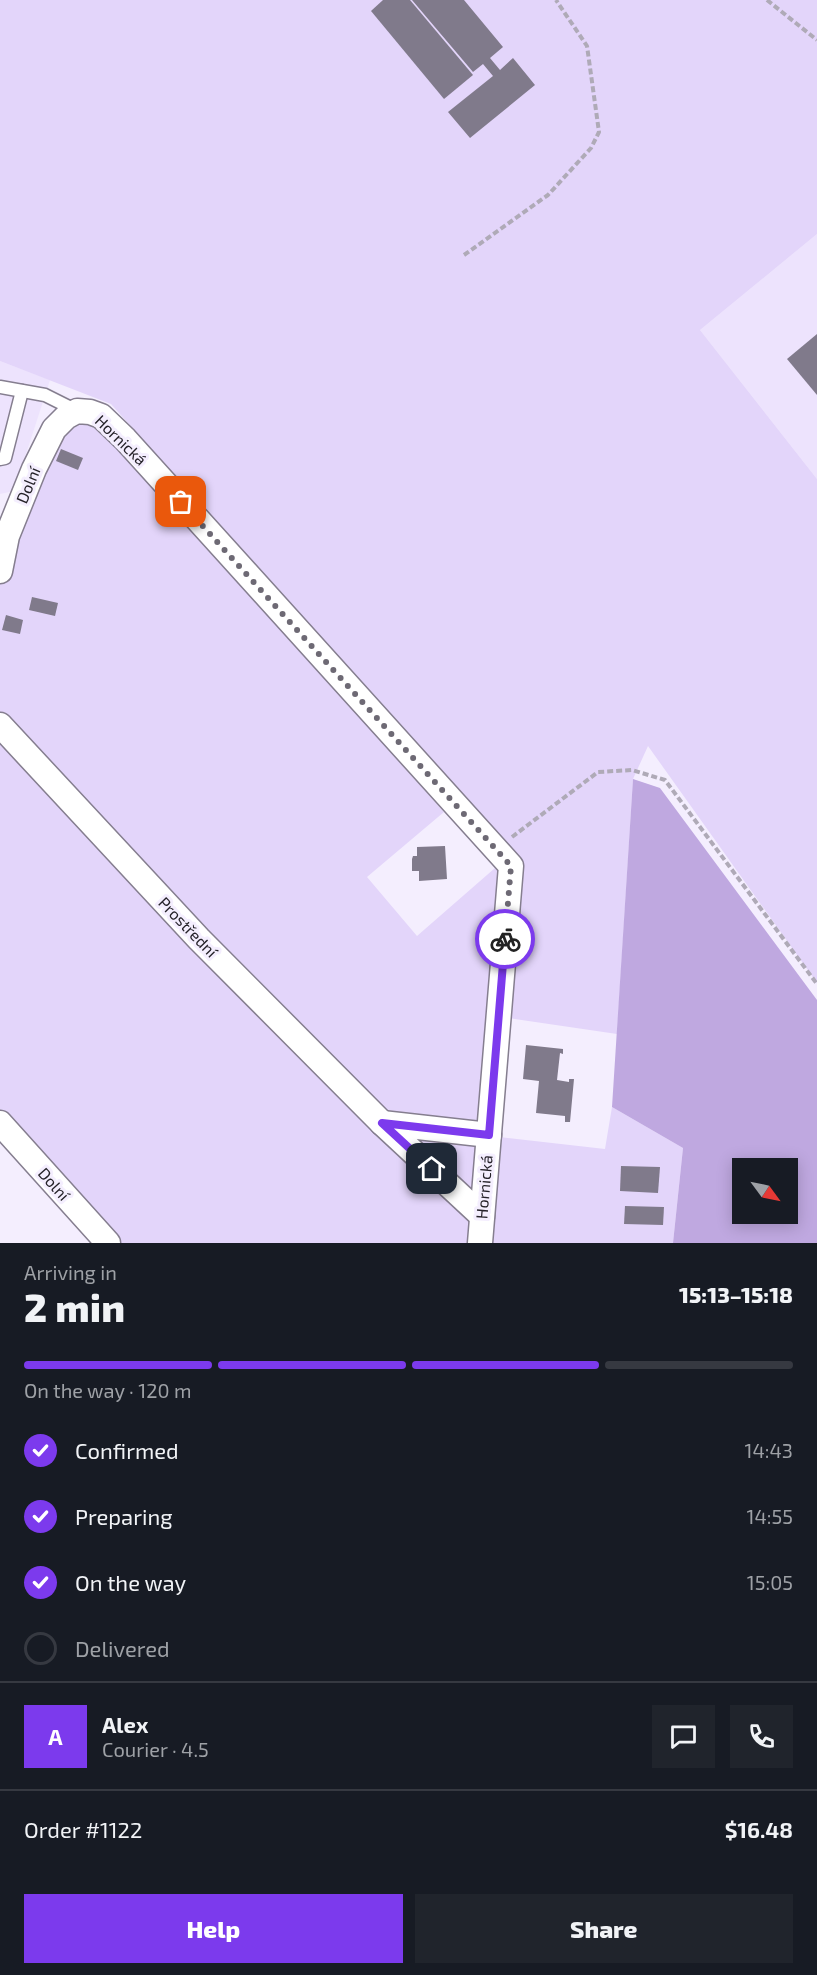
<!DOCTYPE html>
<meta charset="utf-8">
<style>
body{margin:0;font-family:"Exo 2",sans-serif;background:#20242c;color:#f1f3f6;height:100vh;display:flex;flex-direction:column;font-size:22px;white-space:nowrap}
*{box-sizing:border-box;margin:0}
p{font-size:20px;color:#9ea1a6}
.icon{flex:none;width:33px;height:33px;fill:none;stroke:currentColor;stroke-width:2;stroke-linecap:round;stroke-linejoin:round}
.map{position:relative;height:1243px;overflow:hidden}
.details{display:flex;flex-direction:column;background:#171b24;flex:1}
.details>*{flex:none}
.needle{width:39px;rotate:123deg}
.controls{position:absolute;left:732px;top:1158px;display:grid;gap:12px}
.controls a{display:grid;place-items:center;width:66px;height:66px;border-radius:0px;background:#171b24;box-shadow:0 3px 15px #0003;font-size:30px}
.pin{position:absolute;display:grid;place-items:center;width:51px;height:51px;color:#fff;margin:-26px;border-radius:12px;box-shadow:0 3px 9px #0006}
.courier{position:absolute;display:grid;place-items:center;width:60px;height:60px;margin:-30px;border:4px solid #7c3aed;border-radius:50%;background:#fff;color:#222;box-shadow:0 2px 8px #0007}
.summary em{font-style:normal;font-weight:800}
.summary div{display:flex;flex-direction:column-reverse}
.summary{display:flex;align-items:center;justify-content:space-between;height:102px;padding:0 24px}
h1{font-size:39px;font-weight:800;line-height:45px}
.bar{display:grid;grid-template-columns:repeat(4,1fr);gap:9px 6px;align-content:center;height:72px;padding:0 24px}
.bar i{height:8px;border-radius:4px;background:#363941}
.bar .on{background:#7c3aed}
.bar p{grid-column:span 4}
.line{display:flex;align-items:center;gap:15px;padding:0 24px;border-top:2px solid #363941}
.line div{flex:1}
.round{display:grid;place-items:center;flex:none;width:63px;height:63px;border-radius:0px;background:#20242c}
ol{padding:0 24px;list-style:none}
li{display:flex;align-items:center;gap:18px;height:66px}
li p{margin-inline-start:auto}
li .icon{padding:6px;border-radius:50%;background:#7c3aed;color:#fff;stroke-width:4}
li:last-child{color:#9ea1a6}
li i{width:33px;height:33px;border:3px solid #363941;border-radius:50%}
.primary-button{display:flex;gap:12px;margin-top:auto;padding:12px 24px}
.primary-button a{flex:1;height:69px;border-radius:0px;background:#7c3aed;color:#fff;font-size:24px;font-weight:800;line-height:69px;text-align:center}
.primary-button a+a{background:#20242c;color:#f1f3f6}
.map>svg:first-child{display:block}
.built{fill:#ede3fd}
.green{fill:#e3d5fa}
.forest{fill:#bfa8e0;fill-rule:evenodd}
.building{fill:#807a8b}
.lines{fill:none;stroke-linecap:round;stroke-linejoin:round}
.lane-casing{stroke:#857e8f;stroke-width:15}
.street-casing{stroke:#857e8f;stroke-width:27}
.path{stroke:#afaab7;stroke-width:4;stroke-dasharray:6 3;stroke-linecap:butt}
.lane{stroke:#fff;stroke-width:12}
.street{stroke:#fff;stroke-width:24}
.done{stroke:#6d6974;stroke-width:6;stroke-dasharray:0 10.8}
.route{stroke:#7c3aed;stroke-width:8}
.labels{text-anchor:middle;stroke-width:6;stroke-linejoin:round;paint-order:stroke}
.street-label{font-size:16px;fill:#252229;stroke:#f4eefe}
</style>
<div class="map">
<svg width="817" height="1243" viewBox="0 0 817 1243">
<rect width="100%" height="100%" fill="#f4eefe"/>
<g class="built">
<path d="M 817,234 L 817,479 L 700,330 Z"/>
<path d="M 0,361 L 50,380 L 14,491 L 0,494 Z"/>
</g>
<g class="green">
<path d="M 0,0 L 817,0 L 817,234 L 700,330 L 817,479 L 817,983 L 648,746 L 633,779 L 617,1034 L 508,1018 L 520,862 L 111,404 L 0,361 Z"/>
<path d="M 92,418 L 444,812 L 367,877 L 417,936 L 495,868 L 504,878 L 468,1243 L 108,1243 L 0,1123 L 0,571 L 54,429 Z"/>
<path d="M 612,1107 L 683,1148 L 673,1243 L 492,1243 L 499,1137 L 605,1149 Z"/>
</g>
<path class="forest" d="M 633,779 L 660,788 L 817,1000 L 817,1243 L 673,1243 L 683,1148 L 612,1107 ZM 742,1168 L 788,1168 L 788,1214 L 742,1214 Z"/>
<g class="building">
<path d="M 383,0 L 410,0 L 473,75 L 444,99 L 371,11 Z"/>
<path d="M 412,0 L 464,0 L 503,47 L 490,58 L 500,70 L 513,58 L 535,85 L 470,138 L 448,112 L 493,76 L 483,64 L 473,72 Z"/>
<path d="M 817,334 L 817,395 L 787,359 Z"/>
<path d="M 61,449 L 83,458 L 78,470 L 56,461 Z"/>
<path d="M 32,597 L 58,603 L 55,616 L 29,610 Z"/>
<path d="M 6,615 L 23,620 L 20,634 L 2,630 Z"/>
<path d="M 445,846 L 447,879 L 419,881 L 419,871 L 412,871 L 412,859 L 413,856 L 417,856 L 417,847 Z"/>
<path d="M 526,1045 L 563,1049 L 563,1054 L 560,1053 L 557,1080 L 569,1082 L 569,1079 L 574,1079 L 570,1122 L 565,1122 L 565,1116 L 536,1113 L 539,1081 L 523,1079 Z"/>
<path d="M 621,1166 L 660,1167 L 658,1193 L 620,1191 Z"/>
<path d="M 625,1206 L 664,1207 L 663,1225 L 624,1224 Z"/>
</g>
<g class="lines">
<defs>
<g id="lane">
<path d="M 0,387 L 45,395 L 77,411"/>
<path d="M 0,459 L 5,458 L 22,391"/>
</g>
<g id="street">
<path d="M 0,571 L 7,536 L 34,469 L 54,429 L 66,417 L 77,411 L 90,412 L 101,416 L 125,439 L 511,866 L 480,1243"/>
<path d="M 0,725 L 199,939 L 382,1123 L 482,1216"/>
<path d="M 0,1123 L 108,1243"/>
<path d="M 382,1123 L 489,1135"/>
</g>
</defs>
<use href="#lane" class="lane-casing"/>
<use href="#street" class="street-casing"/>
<g class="path">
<path d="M 767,0 L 817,40"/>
<path d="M 464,255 L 548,195 L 591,148 L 599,132 L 587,46 L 556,0"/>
<path d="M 512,837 L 598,772 L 632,770 L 665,780 L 817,984"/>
</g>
<use href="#lane" class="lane"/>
<use href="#street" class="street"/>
</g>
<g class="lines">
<path class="done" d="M 181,502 L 511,866 L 505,939"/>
<path class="route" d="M 432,1169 L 382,1123 L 489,1135 L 505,939"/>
</g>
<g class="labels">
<g class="street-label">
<text transform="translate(121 440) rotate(44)" y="6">Hornická</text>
<text transform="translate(28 485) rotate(-67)" y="6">Dolní</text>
<text transform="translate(188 927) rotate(46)" y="6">Prostřední</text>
<text transform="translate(54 1184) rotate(48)" y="6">Dolní</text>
<text transform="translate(484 1187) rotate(-85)" y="6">Hornická</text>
</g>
</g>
</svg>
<div class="controls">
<a><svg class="needle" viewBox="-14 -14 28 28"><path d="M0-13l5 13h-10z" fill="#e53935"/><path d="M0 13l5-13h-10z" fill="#9ea1a6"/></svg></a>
</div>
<div class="pin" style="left:181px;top:502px;background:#ea580c"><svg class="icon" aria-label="bag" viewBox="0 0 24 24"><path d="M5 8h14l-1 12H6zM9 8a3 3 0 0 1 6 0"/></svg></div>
<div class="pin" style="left:432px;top:1169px;background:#1f2937"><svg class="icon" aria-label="home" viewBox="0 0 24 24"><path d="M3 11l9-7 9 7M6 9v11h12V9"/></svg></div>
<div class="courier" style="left:505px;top:939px"><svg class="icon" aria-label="bike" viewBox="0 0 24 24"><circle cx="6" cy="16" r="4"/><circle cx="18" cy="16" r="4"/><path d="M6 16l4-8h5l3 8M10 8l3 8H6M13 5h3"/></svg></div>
</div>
<section class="details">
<div class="summary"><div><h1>2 min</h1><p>Arriving in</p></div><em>15:13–15:18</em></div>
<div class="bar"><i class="on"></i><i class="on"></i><i class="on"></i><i></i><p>On the way · 120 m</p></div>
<ol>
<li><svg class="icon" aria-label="check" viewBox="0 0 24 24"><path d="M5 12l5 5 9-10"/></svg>Confirmed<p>14:43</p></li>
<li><svg class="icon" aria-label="check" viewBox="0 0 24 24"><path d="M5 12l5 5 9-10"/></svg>Preparing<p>14:55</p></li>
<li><svg class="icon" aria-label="check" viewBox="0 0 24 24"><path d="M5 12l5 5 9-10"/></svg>On the way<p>15:05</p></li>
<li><i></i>Delivered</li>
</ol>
<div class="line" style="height:108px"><b class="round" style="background:#7c3aed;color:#fff">A</b><div><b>Alex</b><p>Courier · 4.5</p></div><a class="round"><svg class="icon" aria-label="chat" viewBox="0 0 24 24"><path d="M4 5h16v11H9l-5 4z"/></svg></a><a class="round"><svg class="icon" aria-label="phone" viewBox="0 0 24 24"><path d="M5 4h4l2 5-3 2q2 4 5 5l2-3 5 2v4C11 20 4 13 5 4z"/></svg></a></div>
<div class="line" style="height:78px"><div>Order #1122</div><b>$16.48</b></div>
<div class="primary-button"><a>Help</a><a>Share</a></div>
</section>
